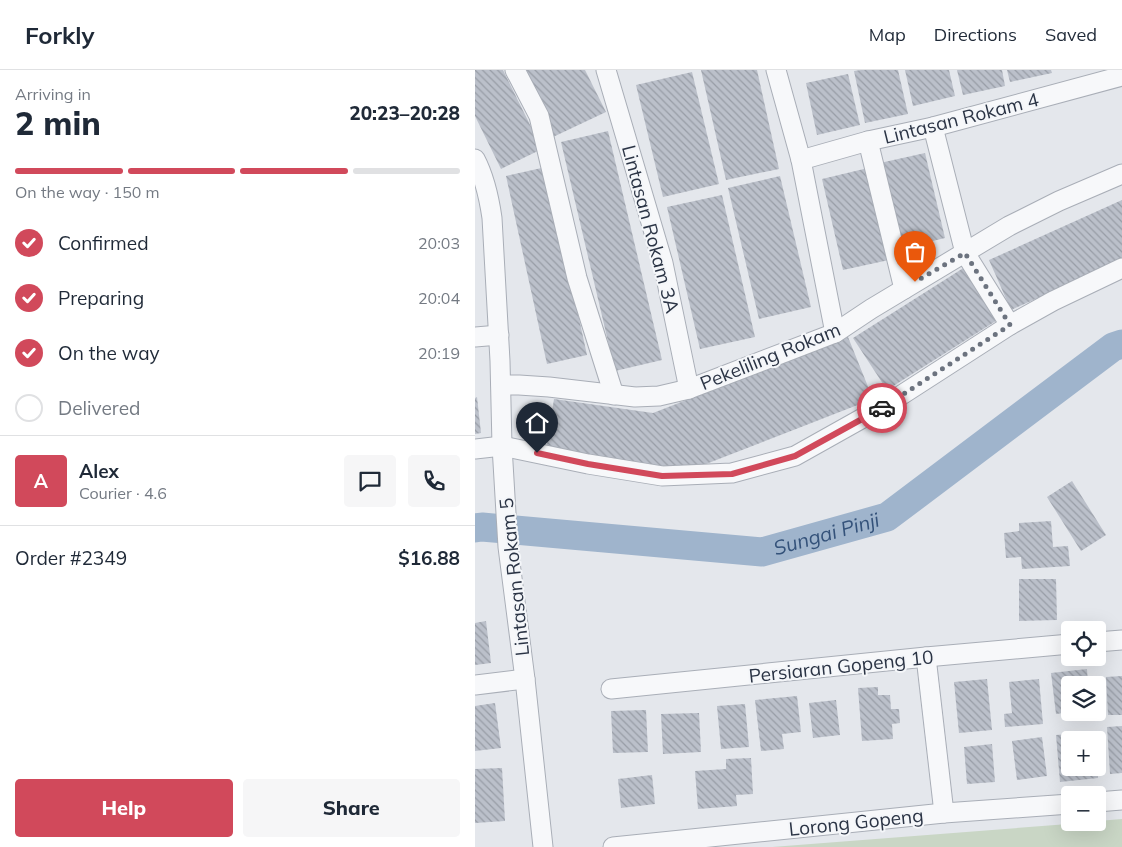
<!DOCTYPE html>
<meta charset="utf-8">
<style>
body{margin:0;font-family:Mulish,sans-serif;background:#f6f6f7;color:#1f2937;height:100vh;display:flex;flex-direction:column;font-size:19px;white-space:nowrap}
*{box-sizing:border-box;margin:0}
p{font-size:16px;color:#747a83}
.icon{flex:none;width:28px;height:28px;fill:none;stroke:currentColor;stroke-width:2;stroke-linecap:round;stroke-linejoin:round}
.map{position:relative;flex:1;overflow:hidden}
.sheet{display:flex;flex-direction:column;background:#fff;width:475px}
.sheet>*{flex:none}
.buttons{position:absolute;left:586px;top:551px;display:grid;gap:10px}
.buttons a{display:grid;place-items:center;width:45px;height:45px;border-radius:5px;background:#fff;box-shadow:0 5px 20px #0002;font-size:25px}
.pin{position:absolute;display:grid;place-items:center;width:42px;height:42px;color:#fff;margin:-51px -21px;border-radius:50% 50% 50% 0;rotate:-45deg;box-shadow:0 0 5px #0007}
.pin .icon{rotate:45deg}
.courier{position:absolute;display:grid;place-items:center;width:50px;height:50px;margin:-25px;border:4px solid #d1495b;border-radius:50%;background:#fff;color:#222;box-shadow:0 1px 6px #0007}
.summary em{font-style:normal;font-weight:800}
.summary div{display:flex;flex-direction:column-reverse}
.summary{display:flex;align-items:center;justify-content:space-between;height:85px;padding:0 15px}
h1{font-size:32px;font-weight:800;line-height:38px}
.bar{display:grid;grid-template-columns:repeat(4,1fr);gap:8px 5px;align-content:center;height:60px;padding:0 15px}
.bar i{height:6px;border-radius:4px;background:#e0e1e3}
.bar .on{background:#d1495b}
.bar p{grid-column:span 4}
.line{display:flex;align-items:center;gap:12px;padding:0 15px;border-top:1px solid #e0e1e3}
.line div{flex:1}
.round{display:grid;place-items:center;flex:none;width:52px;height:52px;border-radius:5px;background:#f6f6f7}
ol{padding:0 15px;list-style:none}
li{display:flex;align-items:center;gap:15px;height:55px}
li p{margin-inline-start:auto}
li .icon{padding:5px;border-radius:50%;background:#d1495b;color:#fff;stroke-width:4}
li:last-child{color:#747a83}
li i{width:28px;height:28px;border:2px solid #e0e1e3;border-radius:50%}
.action{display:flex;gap:10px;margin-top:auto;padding:10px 15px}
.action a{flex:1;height:58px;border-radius:5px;background:#d1495b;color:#fff;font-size:20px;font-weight:800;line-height:58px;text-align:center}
.action a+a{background:#f6f6f7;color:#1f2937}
header{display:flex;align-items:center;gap:30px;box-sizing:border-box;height:70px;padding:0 25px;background:#fff;border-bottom:1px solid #e0e1e3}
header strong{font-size:24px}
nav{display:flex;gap:28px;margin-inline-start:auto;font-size:18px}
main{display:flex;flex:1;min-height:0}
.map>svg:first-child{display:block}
.grass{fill:#c9d6c5}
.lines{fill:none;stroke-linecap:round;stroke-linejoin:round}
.river{stroke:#9fb4cc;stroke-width:29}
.building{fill:url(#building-back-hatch)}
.minor-casing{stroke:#a9aeb7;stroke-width:21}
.minor{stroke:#f7f8fa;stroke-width:19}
.done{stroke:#6c737f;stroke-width:5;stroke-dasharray:0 9}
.route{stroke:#d1495b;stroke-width:6}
.labels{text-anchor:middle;stroke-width:4;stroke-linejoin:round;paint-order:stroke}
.street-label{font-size:19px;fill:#2b3445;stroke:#f4f6f9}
.water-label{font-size:20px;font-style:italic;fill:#34527a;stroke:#f4f6f9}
</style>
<header>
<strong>Forkly</strong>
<nav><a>Map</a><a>Directions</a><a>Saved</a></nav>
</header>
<main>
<section class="sheet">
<div class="summary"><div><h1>2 min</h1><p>Arriving in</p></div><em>20:23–20:28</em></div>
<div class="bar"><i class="on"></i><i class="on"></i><i class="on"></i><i></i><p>On the way · 150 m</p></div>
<ol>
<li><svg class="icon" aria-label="check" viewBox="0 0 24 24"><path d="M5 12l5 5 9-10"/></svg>Confirmed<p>20:03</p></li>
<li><svg class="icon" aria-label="check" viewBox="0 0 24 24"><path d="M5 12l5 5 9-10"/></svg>Preparing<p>20:04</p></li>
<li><svg class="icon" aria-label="check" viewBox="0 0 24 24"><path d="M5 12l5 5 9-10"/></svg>On the way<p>20:19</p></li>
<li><i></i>Delivered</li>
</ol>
<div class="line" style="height:90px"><b class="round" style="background:#d1495b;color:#fff">A</b><div><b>Alex</b><p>Courier · 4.6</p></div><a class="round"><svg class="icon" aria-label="chat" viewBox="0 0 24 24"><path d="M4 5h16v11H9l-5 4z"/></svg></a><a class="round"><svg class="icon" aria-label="phone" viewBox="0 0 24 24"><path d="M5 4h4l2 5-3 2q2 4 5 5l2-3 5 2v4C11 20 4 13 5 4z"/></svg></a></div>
<div class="line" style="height:65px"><div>Order #2349</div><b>$16.88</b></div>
<div class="action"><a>Help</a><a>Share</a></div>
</section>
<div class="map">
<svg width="647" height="777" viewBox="0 0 647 777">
<defs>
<pattern id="building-back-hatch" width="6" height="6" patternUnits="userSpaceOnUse" patternTransform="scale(1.25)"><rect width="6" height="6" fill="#bbc0ca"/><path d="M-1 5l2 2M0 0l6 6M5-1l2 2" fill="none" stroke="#989da6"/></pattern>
</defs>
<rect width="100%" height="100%" fill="#e4e7ec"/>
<path class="grass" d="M 647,749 L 647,777 L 297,777 L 606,753 L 622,752 L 623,751 Z"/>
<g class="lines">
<path class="river" id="s1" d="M 0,458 L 7,457 L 287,482 L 412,447 L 638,277 L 647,274"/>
</g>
<g class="building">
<path d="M 0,0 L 28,0 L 67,79 L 26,99 L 0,46 Z"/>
<path d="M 45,0 L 110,0 L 131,42 L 78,67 Z"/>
<path d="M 226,0 L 282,0 L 304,99 L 251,110 Z"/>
<path d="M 386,0 L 423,0 L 433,44 L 390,53 L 379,1 Z"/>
<path d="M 430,0 L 474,0 L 480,26 L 438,36 Z"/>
<path d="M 482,0 L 527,0 L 530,16 L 488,25 Z"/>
<path d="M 532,0 L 576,0 L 577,3 L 535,12 Z"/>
<path d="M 217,2 L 244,114 L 188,127 L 161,15 Z"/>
<path d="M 373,4 L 385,55 L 342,65 L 331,13 Z"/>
<path d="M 133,61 L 187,290 L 140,301 L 86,72 Z"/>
<path d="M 450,83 L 470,168 L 425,179 L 405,93 Z"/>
<path d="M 71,97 L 112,285 L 72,294 L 31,106 Z"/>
<path d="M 393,98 L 414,190 L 368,200 L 347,109 Z"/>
<path d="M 305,106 L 336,237 L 284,249 L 253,118 Z"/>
<path d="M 247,125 L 280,267 L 225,279 L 192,137 Z"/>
<path d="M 647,130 L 647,190 L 536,240 L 514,190 Z"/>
<path d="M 490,197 L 524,249 L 412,320 L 378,268 Z"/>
<path d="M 373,267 L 398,329 L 213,401 L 71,380 L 79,329 L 178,343 Z"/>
<path d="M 2,327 L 6,363 L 0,364 L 0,328 Z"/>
<path d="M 597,411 L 631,465 L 606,481 L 572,427 Z"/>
<path d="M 576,451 L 578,477 L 593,476 L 595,496 L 547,499 L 546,487 L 531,488 L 529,463 L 544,461 L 544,453 Z"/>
<path d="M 544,509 L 581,509 L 582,550 L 544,551 Z"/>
<path d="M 11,551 L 16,593 L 0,595 L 0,553 Z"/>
<path d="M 612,599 L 613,615 L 595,615 L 595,642 L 581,644 L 576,603 Z"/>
<path d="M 647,606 L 647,645 L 633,645 L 631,607 Z"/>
<path d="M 512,609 L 517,660 L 484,663 L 479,612 Z"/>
<path d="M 564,609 L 568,654 L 530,657 L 529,644 L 537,643 L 534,612 Z"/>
<path d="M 403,617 L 403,625 L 415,625 L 416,639 L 424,639 L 425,653 L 417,654 L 418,669 L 387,671 L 383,618 Z"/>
<path d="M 322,626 L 326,662 L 307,664 L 309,679 L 286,681 L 280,630 Z"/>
<path d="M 361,630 L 365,665 L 338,668 L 334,633 Z"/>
<path d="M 20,633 L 26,678 L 0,681 L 0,636 Z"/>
<path d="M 270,634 L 274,677 L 246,679 L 242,636 Z"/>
<path d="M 171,640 L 173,682 L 138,683 L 136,641 Z"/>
<path d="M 224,643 L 226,682 L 188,684 L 186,644 Z"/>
<path d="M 647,656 L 647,703 L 635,704 L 632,657 Z"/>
<path d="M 619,662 L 619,670 L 595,670 L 595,698 L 622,698 L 623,708 L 585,712 L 581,665 Z"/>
<path d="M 567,667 L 572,706 L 542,710 L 537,671 Z"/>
<path d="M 517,674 L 520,712 L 492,714 L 489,677 Z"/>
<path d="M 276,688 L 278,724 L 261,725 L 262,736 L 223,739 L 220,701 L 251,699 L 251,689 Z"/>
<path d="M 27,698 L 30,751 L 0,753 L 0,699 Z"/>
<path d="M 177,705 L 180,734 L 146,738 L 143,709 Z"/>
</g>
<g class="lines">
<defs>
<g id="minor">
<path d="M 40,0 L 64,46 L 102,208 L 139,325"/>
<path d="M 131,0 L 188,193 L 214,319"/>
<path d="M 301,0 L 326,90 L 360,263"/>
<path d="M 458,57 L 490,183 L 535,255"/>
<path d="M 393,71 L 429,219"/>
<path d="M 0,89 C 10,108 14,127 17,148 L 25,291 L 27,376 L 33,477 L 50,609 L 68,777"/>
<path d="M 326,90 L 393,71 L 458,57 L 647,6"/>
<path d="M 0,267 L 24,265"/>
<path d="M 26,315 L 44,315 L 74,317 L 160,327 L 184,326 L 214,319 L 360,263 L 396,239 L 534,156 L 584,131 L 647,104"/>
<path d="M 0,379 L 27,376 L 113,394 L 187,406 L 257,403 L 320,386 L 411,335 L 535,255 L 578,231 L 647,198"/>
<path d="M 622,572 L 647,570"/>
<path d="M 451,587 L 469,743"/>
<path d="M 0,615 L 50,609"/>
<path d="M 136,619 L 451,587 L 595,574"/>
<path d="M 622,732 L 647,730"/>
<path d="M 138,777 L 469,743 L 595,734"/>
</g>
</defs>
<use href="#minor" class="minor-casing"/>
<use href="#minor" class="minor"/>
</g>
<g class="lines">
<path class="done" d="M 407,338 L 535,255 L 490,183 L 440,212"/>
<path class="route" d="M 62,383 L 113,394 L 187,406 L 257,404 L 320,386 L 407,338"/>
</g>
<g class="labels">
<g class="street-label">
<text transform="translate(486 48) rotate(-14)" y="7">Lintasan Rokam 4</text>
<text transform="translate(176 159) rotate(75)" y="7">Lintasan Rokam 3A</text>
<text transform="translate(295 286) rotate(-22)" y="7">Pekeliling Rokam</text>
<text transform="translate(39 507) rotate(-96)" y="7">Lintasan Rokam 5</text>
<text transform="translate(366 596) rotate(-6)" y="7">Persiaran Gopeng 10</text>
<text transform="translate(381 752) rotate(-6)" y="7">Lorong Gopeng</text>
</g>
<g class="water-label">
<text dy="7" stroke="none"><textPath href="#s1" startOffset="355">Sungai Pinji</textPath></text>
</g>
</g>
</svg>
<div class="buttons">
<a><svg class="icon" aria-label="locate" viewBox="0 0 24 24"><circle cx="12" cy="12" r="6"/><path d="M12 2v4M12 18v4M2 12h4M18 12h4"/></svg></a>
<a><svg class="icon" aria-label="layers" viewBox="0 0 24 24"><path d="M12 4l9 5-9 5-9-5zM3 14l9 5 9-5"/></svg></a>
<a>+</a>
<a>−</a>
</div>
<div class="pin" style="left:440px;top:212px;background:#ea580c"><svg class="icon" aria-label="bag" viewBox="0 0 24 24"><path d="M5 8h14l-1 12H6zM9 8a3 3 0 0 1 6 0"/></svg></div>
<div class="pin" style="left:62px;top:383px;background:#1f2937"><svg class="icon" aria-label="home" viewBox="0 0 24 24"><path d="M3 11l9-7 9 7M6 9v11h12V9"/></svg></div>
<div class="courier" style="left:407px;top:338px"><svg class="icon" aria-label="car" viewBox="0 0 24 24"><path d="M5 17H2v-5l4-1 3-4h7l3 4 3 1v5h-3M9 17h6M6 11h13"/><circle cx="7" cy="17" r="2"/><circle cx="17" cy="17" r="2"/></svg></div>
</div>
</main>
